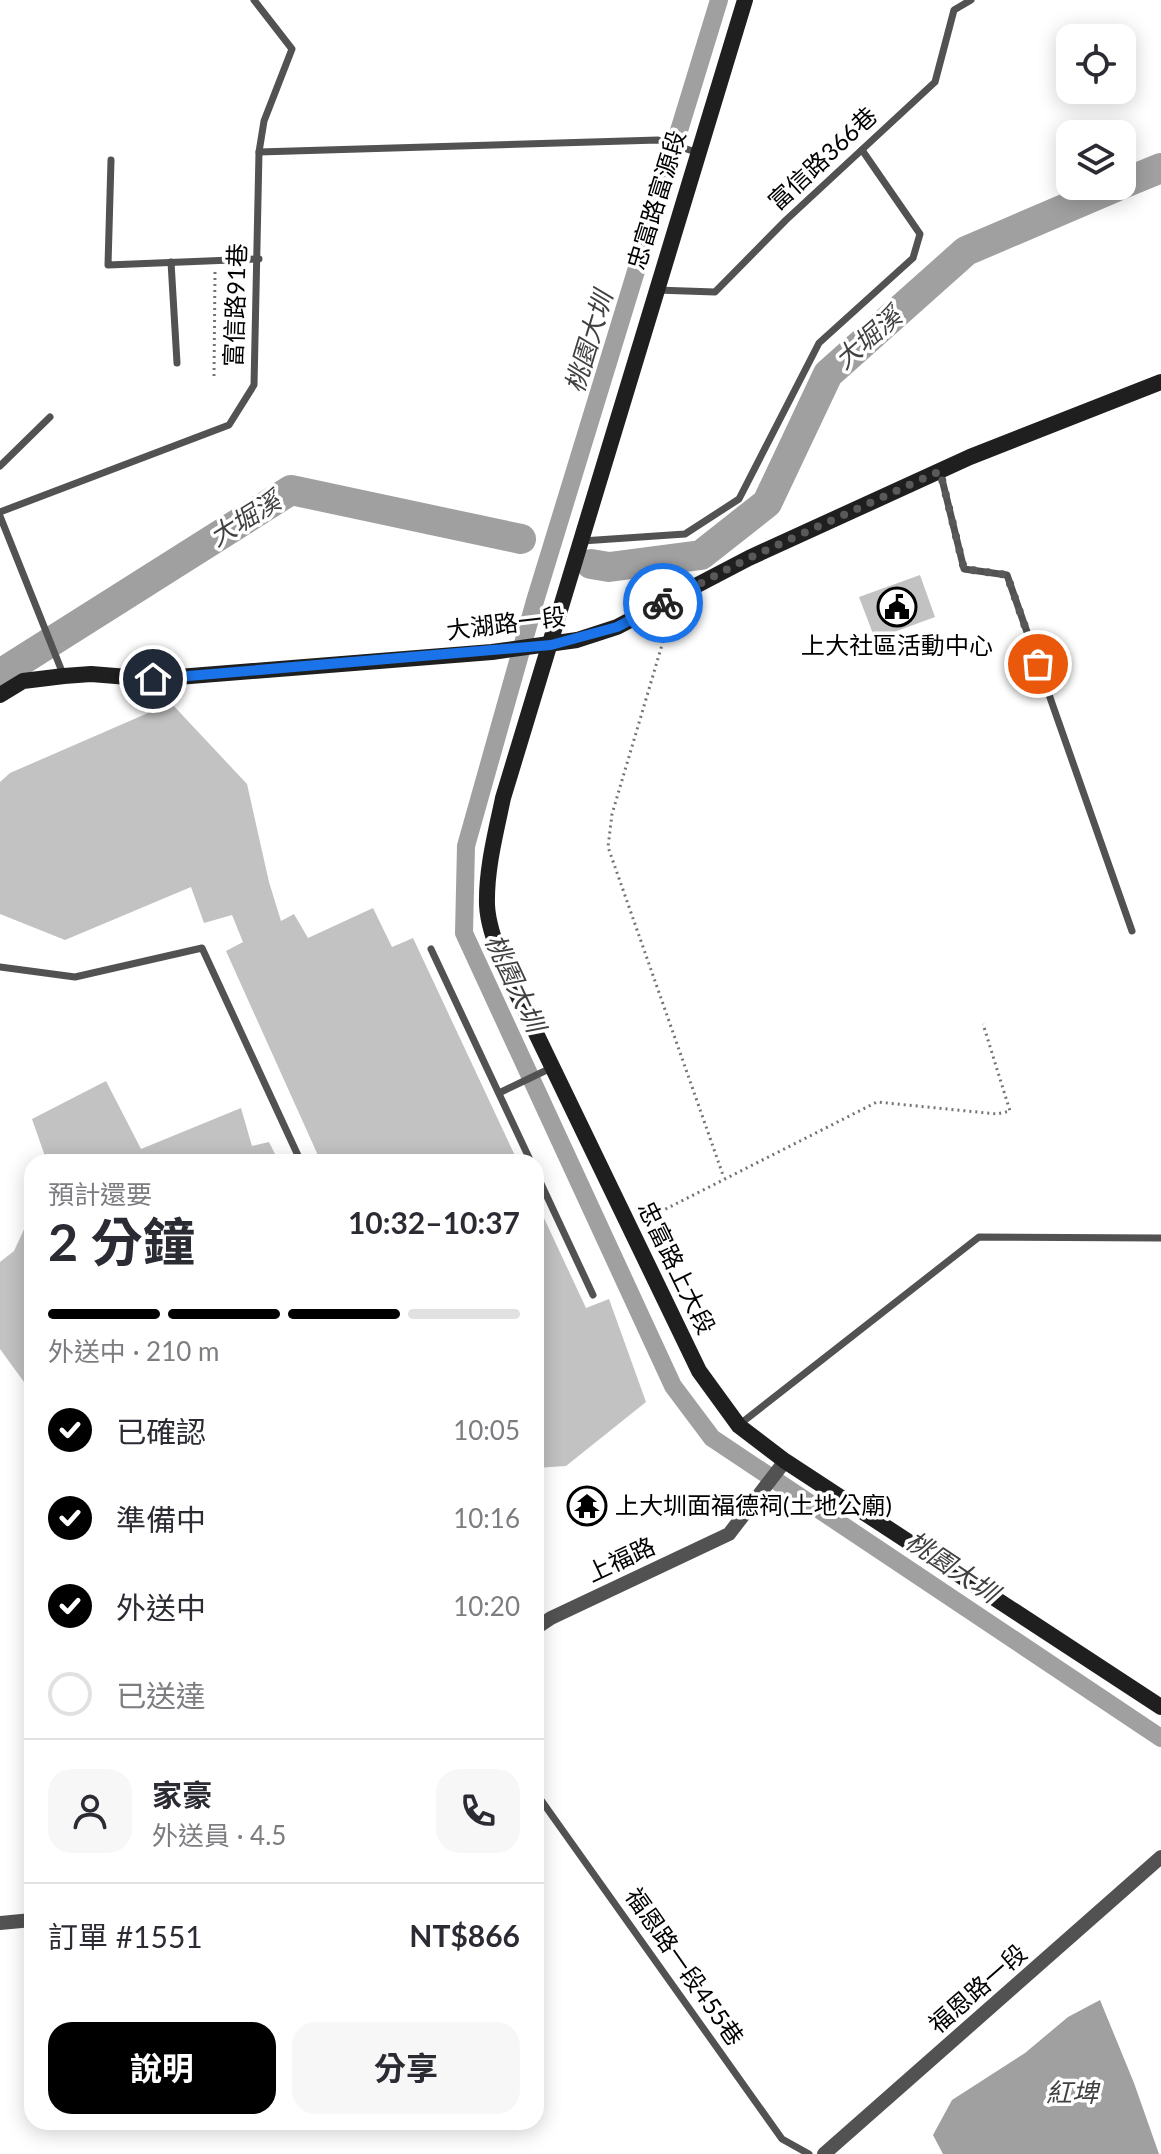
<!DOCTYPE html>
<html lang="zh-TW">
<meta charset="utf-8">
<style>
body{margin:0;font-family:Lato,"Noto Sans TC",sans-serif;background:#f7f7f7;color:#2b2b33;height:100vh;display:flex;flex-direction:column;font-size:30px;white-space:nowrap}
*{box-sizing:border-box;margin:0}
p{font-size:26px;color:#7c7c81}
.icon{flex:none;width:44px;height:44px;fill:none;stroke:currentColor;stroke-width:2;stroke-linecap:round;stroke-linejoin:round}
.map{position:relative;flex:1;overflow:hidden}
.sheet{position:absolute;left:24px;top:1154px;width:520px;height:976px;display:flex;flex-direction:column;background:#fff;border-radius:24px;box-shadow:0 4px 20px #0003}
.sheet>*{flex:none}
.tools{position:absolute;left:1056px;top:24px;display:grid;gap:16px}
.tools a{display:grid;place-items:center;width:80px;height:80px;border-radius:16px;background:#fff;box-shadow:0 4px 20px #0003;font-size:40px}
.pin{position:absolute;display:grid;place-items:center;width:68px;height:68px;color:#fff;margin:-34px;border:4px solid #fff;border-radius:50%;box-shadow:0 2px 8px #0007}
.courier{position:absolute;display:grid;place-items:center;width:80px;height:80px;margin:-40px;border:6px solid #1a73e8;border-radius:50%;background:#fff;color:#222;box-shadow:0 2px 10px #0007}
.headline em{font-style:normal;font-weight:700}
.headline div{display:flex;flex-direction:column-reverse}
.headline{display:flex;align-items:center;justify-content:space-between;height:136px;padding:0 24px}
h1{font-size:52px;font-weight:700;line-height:60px}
.bar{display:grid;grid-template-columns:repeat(4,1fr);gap:12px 8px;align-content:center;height:96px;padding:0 24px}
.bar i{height:10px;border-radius:6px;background:#e1e1e2}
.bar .on{background:#000}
.bar p{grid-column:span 4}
.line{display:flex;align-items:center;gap:20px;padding:0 24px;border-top:2px solid #e1e1e2}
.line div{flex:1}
.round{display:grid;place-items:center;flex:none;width:84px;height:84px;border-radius:24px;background:#f7f7f7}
ol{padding:0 24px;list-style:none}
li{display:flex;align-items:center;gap:24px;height:88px}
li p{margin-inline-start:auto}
li .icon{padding:8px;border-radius:50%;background:#000;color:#fff;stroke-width:4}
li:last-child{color:#7c7c81}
li i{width:44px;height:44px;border:4px solid #e1e1e2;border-radius:50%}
.cta{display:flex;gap:16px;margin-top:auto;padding:16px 24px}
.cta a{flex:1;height:92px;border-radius:24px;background:#000;color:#fff;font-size:32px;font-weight:700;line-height:92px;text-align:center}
.cta a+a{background:#f7f7f7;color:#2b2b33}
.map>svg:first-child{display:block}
.water{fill:#a0a0a0}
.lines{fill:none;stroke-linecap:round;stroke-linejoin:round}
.canal{stroke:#a0a0a0;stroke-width:18}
.river{stroke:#a0a0a0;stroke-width:30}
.building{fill:#c2c2c2}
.path{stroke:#747474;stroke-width:3;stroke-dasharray:2 4;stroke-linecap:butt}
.lane{stroke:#525252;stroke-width:7}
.street{stroke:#525252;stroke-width:14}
.secondary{stroke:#1f1f1f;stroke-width:16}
.done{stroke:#595959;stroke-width:8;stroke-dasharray:0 14.4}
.route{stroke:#1a73e8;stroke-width:10}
.labels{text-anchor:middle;stroke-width:7;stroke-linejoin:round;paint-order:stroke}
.street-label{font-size:24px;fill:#000;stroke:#fff}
.poi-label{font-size:24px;fill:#000;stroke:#fff}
.water-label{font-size:26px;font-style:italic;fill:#414141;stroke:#fff}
</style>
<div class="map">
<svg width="1161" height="2154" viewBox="0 0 1161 2154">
<rect width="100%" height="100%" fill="#fff"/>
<path class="water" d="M 1100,2000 L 1134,2083 L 1159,2154 L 943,2154 L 933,2135 L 952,2100 L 1025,2053 L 1068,2017 Z"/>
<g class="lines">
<path class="canal" d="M 719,0 L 535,601 L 466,846 L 464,933 L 673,1386 L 712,1438 L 1161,1738"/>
<g class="river">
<path d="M 1122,184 L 1161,168"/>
<path d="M 591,564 L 609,567 L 701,555 L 767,503 L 828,374 L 966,251 L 1118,186"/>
<path d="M 0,674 L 291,490 L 521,539"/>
</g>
</g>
<g class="building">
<path d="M 920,575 L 935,617 L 875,639 L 859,597 Z"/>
<path d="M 171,703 L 247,784 L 269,882 L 281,921 L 294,914 L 308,938 L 373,908 L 392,947 L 413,938 L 518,1162 L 321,1162 L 226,951 L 243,942 L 232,915 L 204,923 L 191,887 L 65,940 L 0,914 L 0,782 L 10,773 Z"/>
<path d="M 106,1081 L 141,1149 L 241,1108 L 252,1146 L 269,1142 L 279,1162 L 47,1162 L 32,1119 Z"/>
<path d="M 536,1201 L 586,1308 L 609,1299 L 646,1402 L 566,1466 L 536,1468 Z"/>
<path d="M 32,1212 L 32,1393 L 0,1349 L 0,1262 L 14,1251 Z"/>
<path d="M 571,1496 L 604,1499 L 603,1516 L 570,1513 Z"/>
</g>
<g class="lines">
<g class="path">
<path d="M 214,376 L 215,272"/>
<path d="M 670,618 L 612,814 L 608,847 L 724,1178"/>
<path d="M 644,1220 L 877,1102 L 997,1114 L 1010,1111 L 983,1024"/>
</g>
<g class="lane">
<path d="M 259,152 L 658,140 L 696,152"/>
<path d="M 111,160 L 108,265 L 259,259"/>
<path d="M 171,262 L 177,363"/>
<path d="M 656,290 L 715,292 L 786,220 L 935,82 L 954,10 L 971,0"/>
<path d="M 0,466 L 50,417"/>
<path d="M 940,471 L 964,569 L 1007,575 L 1132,931"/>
<path d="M 0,512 L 229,425 L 254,385 L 259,152 L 264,121 L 292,49 L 254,0"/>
<path d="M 0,516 L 63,674"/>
<path d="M 582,541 L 685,534 L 739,499 L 819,343 L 913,258 L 920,234 L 862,150"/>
<path d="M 431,949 L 531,1162"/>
<path d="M 0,967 L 75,977 L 202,948 L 301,1162"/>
<path d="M 499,1093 L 551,1068"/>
<path d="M 536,1173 L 593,1295"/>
<path d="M 740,1424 L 979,1237 L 1161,1238"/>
<path d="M 536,1793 L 782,2139 L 809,2154"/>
</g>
<g class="street">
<path d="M 536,1628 L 551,1618 L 729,1534 L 785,1461"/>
<path d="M 0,1923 L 32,1920"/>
<path d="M 824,2154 L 1161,1857"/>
</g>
<g class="secondary">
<path d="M 745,0 L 503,798 C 496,832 486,869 487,905 C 488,926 497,947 504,967 L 699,1371 L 739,1426 L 785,1461 L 1161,1707"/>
<path d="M 0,695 L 23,681 L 64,676 L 91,674 L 153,679 L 492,652 L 577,640 L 617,627 L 749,558 L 970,457 L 1161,382"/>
</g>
</g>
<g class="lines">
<path class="done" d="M 663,603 L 749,558 L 940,471 L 964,569 L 1007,575 L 1038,664"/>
<path class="route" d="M 153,679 L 551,645 L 617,627 L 663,603"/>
</g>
<defs>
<symbol id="civic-ring" viewBox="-11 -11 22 22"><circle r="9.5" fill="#fff" stroke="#000" stroke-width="1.5"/><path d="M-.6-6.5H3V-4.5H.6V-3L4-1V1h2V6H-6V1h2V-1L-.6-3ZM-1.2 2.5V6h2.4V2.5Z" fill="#000"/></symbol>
<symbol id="temple-ring" viewBox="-11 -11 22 22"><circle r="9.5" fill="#fff" stroke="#000" stroke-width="1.5"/><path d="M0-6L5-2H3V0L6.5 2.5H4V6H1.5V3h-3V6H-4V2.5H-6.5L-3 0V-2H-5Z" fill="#000"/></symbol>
</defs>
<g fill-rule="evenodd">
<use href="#civic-ring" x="875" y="585" width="44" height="44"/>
<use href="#temple-ring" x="565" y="1484" width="44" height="44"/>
</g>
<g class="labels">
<g class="street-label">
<text transform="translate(823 159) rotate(-43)" y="8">富信路366巷</text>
<text transform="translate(657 200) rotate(-73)" y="8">忠富路富源段</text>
<text transform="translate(236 305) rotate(-88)" y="8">富信路91巷</text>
<text transform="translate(506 624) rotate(-7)" y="8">大湖路一段</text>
<text transform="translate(676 1268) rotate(64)" y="8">忠富路上大段</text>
<text transform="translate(621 1560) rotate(-25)" y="8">上福路</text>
<text transform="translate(684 1967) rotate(55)" y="8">福恩路一段455巷</text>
<text transform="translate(978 1989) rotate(-41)" y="8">福恩路一段</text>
</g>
<g class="poi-label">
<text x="897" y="654">上大社區活動中心</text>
<text x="615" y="1514" text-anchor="start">上大圳面福德祠(土地公廟)</text>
</g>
<g class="water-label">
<text transform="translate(868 338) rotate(-41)" y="9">大堀溪</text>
<text transform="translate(589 342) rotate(-73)" y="9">桃園大圳</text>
<text transform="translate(245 519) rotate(-32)" y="9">大堀溪</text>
<text transform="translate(515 983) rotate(65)" y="9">桃園大圳</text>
<text transform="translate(952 1567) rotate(34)" y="9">桃園大圳</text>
<text x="1072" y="2102">紅埤</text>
</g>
</g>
</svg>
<div class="tools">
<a><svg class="icon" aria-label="locate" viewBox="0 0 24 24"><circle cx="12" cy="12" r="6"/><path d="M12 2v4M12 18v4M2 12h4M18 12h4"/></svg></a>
<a><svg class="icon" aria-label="layers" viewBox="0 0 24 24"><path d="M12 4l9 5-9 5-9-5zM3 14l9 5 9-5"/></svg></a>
</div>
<div class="pin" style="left:1038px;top:664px;background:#ea580c"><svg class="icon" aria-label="bag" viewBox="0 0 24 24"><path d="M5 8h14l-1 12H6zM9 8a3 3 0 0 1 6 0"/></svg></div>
<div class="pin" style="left:153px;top:679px;background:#1f2937"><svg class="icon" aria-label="home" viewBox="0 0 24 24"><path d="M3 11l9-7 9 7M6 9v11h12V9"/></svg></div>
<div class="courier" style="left:663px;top:603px"><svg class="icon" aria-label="bike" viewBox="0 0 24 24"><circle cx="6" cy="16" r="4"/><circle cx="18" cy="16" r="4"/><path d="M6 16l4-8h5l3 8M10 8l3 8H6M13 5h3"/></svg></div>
<section class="sheet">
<div class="headline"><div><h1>2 分鐘</h1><p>預計還要</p></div><em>10:32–10:37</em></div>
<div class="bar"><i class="on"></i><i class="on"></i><i class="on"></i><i></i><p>外送中 · 210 m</p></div>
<ol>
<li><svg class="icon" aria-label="check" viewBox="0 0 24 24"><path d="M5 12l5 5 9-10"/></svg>已確認<p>10:05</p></li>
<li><svg class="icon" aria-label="check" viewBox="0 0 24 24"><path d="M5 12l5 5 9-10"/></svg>準備中<p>10:16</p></li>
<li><svg class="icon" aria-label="check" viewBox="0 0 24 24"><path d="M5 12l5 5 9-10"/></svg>外送中<p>10:20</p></li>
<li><i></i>已送達</li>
</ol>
<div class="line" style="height:144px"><a class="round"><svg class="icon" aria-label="person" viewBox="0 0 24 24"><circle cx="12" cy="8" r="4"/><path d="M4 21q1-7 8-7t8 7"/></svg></a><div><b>家豪</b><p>外送員 · 4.5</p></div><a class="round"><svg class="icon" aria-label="phone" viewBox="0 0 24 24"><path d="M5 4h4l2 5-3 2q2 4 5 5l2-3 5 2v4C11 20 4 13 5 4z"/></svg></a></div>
<div class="line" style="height:104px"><div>訂單 #1551</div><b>NT$866</b></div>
<div class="cta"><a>說明</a><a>分享</a></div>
</section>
</div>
